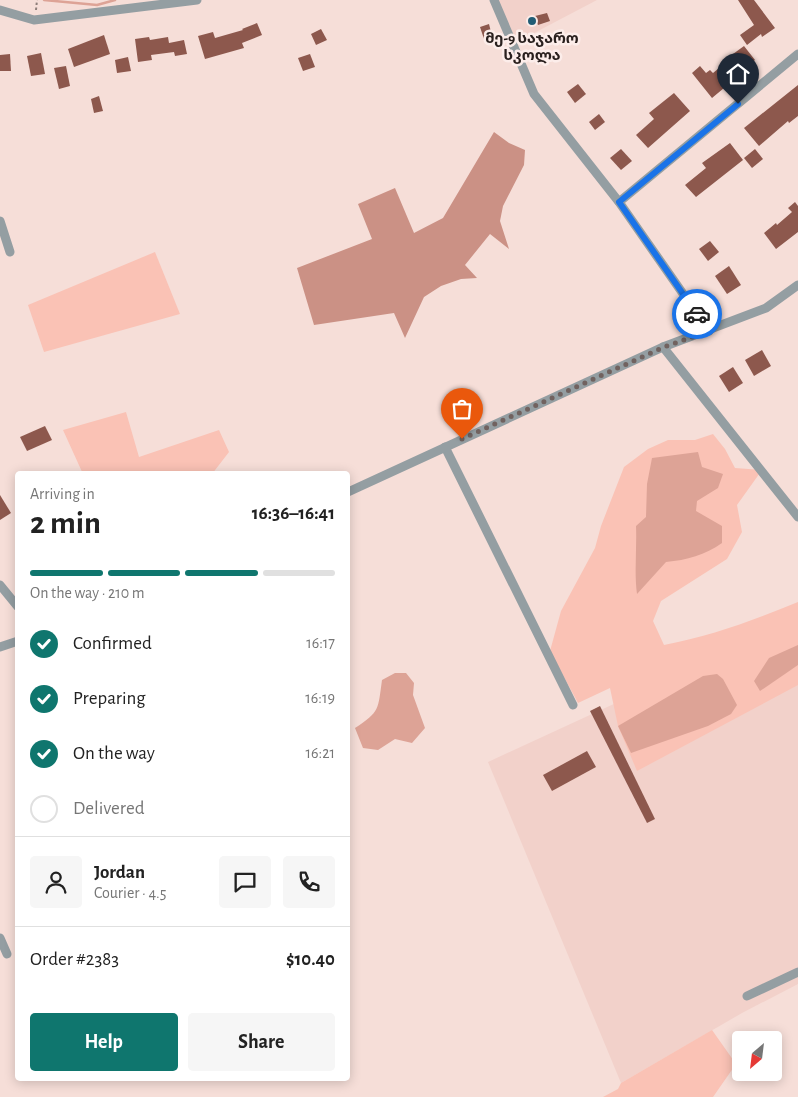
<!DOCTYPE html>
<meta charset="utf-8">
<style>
body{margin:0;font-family:"Alegreya Sans","Noto Sans Georgian",sans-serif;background:#f6f6f6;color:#222;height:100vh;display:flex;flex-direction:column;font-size:19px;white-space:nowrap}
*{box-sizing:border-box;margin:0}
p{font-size:16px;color:#767676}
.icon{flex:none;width:28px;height:28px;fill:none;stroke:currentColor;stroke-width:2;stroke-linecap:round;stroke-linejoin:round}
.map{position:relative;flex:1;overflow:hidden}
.panel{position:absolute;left:15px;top:471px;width:335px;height:610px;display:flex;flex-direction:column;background:#fff;border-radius:5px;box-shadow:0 2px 12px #0003}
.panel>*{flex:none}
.needle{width:32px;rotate:208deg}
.fabs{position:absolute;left:732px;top:1031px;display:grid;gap:10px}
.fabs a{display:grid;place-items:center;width:50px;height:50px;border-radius:5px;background:#fff;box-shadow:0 2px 12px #0003;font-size:25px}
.pin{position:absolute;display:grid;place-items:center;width:42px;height:42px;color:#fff;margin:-51px -21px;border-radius:50% 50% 50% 0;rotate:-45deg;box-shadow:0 0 5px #0007}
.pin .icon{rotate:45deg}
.courier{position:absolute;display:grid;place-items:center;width:50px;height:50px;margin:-25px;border:4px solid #1a73e8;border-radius:50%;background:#fff;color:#222;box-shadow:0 1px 6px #0007}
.headline em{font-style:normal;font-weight:600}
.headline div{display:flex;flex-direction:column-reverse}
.headline{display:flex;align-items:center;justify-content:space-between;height:85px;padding:0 15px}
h1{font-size:32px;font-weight:600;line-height:38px}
.bar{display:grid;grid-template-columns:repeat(4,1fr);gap:8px 5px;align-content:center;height:60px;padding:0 15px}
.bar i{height:6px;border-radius:4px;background:#e0e0e0}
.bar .on{background:#0f766e}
.bar p{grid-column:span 4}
.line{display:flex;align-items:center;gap:12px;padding:0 15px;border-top:1px solid #e0e0e0}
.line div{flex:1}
.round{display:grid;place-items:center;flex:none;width:52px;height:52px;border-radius:5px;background:#f6f6f6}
ol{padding:0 15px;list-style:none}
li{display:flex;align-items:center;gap:15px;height:55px}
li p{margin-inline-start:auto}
li .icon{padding:5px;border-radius:50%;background:#0f766e;color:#fff;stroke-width:4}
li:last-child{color:#767676}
li i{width:28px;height:28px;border:2px solid #e0e0e0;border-radius:50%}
.action{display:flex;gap:10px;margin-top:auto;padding:10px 15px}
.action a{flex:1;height:58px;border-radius:5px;background:#0f766e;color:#fff;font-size:20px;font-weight:600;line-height:58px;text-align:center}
.action a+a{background:#f6f6f6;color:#222}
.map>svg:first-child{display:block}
.built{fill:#f2d1ca}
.green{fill:#fac2b5}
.forest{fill:#cb9185}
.water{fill:#dda396}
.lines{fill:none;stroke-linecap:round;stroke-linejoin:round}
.stream{stroke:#dda396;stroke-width:2.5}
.building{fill:#8d584d}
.path{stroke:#8e7e7a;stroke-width:2;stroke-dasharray:2.5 2.5;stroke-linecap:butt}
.minor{stroke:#949ea2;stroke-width:9}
.done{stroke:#71625f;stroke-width:5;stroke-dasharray:0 9}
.route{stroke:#1a73e8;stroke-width:6}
.poi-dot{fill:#225d75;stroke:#fcedea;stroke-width:2}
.labels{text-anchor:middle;stroke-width:5;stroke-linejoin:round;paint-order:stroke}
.poi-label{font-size:15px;font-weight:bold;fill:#29201e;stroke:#fcedea}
</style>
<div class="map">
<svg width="798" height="1097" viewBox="0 0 798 1097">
<rect width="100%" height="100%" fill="#f6ded8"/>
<g class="built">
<path d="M 498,0 L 597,0 L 517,42 Z"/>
<path d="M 798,619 L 798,984 L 742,1013 L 621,1083 L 488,762 Z"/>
</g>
<g class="green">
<path d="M 155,252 L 180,314 L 44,352 L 28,305 Z"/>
<path d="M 126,412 L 139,457 L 219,430 L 229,452 L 212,474 L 83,474 L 63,430 Z"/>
<path d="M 713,434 L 725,449 L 735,468 L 762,470 L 737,505 L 742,532 L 727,559 L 661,601 L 653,621 L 664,645 C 711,636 754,620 798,602 L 798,685 L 637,771 L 618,726 L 610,688 L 578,703 L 550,651 L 561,611 L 595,548 L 601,526 L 624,467 L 648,449 L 668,440 L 695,440 Z"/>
<path d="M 712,1030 L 736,1064 L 713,1097 L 603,1097 L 618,1089 L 621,1083 Z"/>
</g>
<path class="forest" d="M 494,132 L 509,143 L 525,150 L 524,165 L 503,206 L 500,221 L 509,249 L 490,234 L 465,265 L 477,278 L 461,279 L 441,286 L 424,297 L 405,338 L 394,313 L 314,325 L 297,268 L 372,239 L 358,204 L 395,188 L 414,233 L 443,218 Z"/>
<g class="water">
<path d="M 698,452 L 702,467 L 723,474 L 718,488 L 697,501 L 696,511 L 722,526 L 722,543 C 705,555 687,560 666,562 L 637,594 C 634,572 637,549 636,526 L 646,517 L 647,484 L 652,458 Z"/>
<path d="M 798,645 L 798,665 L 760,691 L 754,681 L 769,658 Z"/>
<path d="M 395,673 L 406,673 L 414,683 L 413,695 L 425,728 L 412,743 L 395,739 L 378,750 L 363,748 L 355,728 C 380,712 378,709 382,680 Z"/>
<path d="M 717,674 L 723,679 L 737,705 L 731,714 L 708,726 L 631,753 L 618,726 L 703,676 Z"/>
</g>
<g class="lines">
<path class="stream" d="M 44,0 L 97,5 L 115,0"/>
</g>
<g class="building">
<path d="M 738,0 L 754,0 L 775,28 L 762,37 L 761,34 L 747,45 L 740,35 L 754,25 Z"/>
<path d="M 547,13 L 550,21 L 538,25 L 535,16 Z"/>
<path d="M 257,23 L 262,35 L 242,43 L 244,48 L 205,59 L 198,36 L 213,32 L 215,38 L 243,30 L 242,29 Z"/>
<path d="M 489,24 L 492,36 L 484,39 L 480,27 Z"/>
<path d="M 321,29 L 327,40 L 316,45 L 311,34 Z"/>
<path d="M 104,35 L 110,54 L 74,67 L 68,49 Z"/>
<path d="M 149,37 L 150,40 L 168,37 L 169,43 L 184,40 L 187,54 L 175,56 L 174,52 L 151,55 L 152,60 L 138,62 L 135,39 Z"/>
<path d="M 744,46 L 755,60 L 722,85 L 724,88 L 712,98 L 692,73 L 700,66 L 706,73 L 710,70 L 713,73 L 724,64 L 722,62 Z"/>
<path d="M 41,53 L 45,74 L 31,76 L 27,56 Z"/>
<path d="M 10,54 L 11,71 L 0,71 L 0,55 Z"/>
<path d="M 310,54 L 315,67 L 303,71 L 298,58 Z"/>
<path d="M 128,57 L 131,71 L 117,73 L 115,60 Z"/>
<path d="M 66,66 L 70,86 L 59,89 L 54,68 Z"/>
<path d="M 578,84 L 586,94 L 575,103 L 567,92 Z"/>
<path d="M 798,85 L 798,116 L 789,123 L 788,121 L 759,146 L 744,128 Z"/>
<path d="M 674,93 L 690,111 L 648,148 L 636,135 L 654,119 L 649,113 Z"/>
<path d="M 99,96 L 103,111 L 94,113 L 91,99 Z"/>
<path d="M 599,114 L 605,122 L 595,130 L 589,122 Z"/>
<path d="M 730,143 L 743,160 L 696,197 L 685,185 L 706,168 L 702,163 Z"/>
<path d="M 621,149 L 632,161 L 621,170 L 610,158 Z"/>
<path d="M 755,149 L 763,159 L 752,168 L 744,158 Z"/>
<path d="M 795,202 L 798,206 L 798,232 L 776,249 L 764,233 L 776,223 L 777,225 L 792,212 L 788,208 Z"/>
<path d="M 710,241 L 719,252 L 708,261 L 699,249 Z"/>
<path d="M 729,266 L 741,285 L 727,294 L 715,276 Z"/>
<path d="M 762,350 L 771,366 L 754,376 L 745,360 Z"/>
<path d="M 733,367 L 743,383 L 729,392 L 719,376 Z"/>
<path d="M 45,426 L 52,440 L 27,451 L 20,437 Z"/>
<path d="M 0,495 L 11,513 L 0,520 Z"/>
<path d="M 600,706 L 655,819 L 647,823 L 590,711 Z"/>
<path d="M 587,751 L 596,767 L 552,791 L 543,775 Z"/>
</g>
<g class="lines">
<path class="path" d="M 36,10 L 37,0"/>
<g class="minor">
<path d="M 494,0 L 534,94 L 619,202 L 709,331"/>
<path d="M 0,10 L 34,20 L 197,0"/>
<path d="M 619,202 L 798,54"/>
<path d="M 0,221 L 10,252"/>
<path d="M 663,347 L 798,517"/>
<path d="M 445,447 L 573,705"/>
<path d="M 348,492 L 663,347 L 766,308 L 798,285"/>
<path d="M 0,585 L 18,607"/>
<path d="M 0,647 L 18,641"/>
<path d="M 0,938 L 7,954"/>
<path d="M 747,996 L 798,972"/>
</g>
</g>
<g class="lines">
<path class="done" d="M 462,439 L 664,347 L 709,331 L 697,314"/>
<path class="route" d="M 697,314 L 619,202 L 738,104"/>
</g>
<circle class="poi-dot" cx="532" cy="21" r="5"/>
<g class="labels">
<g class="poi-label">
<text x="532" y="43">მე-9 საჯარო<tspan x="532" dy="17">სკოლა</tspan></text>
</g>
</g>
</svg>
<div class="fabs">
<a><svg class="needle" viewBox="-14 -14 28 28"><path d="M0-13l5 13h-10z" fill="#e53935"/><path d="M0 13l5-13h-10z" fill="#767676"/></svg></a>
</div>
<div class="pin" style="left:462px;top:439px;background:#ea580c"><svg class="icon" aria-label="bag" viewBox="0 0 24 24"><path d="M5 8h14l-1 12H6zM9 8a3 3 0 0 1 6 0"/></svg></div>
<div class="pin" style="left:738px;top:104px;background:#1f2937"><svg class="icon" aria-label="home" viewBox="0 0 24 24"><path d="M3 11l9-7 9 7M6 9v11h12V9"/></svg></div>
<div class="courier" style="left:697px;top:314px"><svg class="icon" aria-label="car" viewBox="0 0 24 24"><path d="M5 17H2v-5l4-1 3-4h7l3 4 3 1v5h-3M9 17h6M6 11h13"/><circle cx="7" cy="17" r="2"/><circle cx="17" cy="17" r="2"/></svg></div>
<section class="panel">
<div class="headline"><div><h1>2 min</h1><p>Arriving in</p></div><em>16:36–16:41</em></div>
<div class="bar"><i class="on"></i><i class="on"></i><i class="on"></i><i></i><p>On the way · 210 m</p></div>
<ol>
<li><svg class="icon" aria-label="check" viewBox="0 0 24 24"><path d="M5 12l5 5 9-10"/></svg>Confirmed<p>16:17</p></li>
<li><svg class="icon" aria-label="check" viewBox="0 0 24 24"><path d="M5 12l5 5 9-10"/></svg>Preparing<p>16:19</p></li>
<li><svg class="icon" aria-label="check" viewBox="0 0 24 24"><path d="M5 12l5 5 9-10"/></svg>On the way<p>16:21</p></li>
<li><i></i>Delivered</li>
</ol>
<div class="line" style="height:90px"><a class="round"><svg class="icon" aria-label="person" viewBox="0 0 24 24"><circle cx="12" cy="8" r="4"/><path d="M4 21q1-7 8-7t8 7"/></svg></a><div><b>Jordan</b><p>Courier · 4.5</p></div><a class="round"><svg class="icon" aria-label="chat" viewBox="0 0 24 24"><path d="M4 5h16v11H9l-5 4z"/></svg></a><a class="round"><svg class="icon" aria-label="phone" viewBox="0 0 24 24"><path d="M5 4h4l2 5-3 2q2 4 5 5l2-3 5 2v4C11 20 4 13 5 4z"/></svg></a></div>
<div class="line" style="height:65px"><div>Order #2383</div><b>$10.40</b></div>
<div class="action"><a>Help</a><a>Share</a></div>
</section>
</div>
